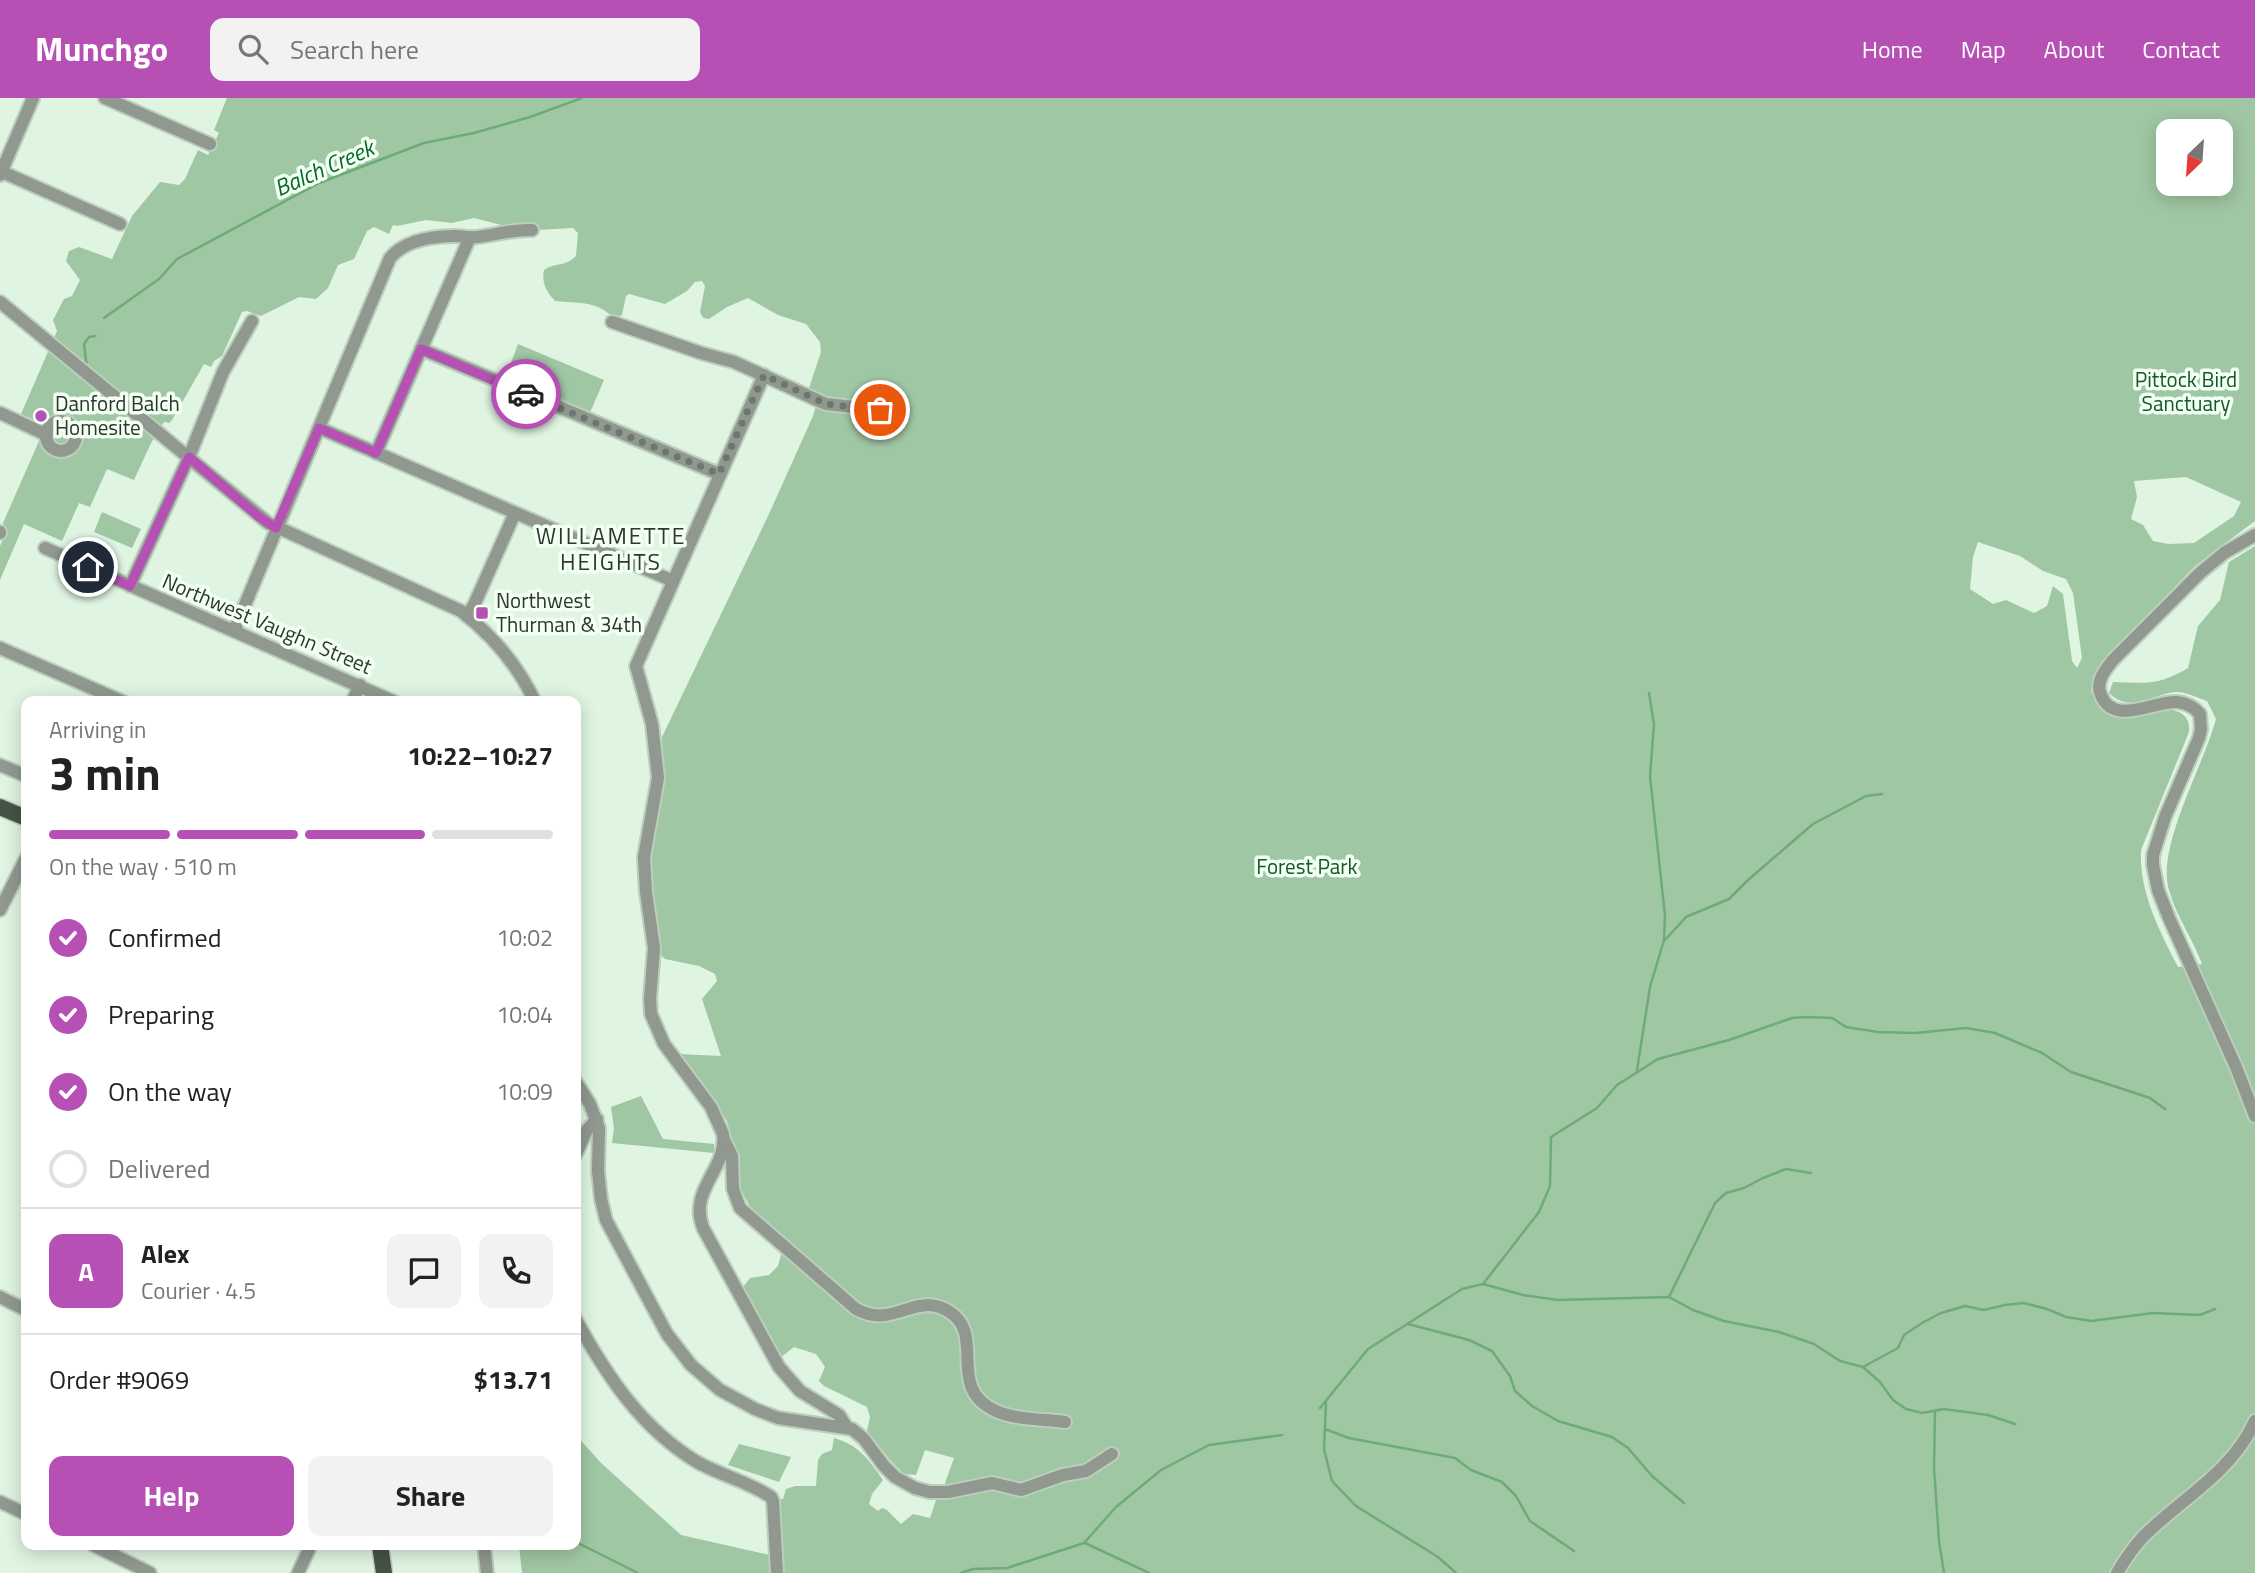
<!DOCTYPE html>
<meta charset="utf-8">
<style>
body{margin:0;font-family:"Titillium Web",sans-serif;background:#f2f2f2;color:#222;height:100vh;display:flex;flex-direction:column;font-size:26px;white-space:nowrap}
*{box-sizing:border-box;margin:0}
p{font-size:23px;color:#767676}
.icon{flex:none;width:38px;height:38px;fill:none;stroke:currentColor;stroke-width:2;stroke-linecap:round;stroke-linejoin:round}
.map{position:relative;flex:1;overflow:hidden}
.details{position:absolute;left:21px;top:598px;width:560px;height:854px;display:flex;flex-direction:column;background:#fff;border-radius:14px;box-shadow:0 4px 18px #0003}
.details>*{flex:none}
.needle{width:46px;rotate:205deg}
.tools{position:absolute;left:2156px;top:21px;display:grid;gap:14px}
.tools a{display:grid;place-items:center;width:77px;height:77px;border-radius:14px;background:#fff;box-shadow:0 4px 18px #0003;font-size:35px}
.pin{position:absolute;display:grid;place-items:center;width:60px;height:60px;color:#fff;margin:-30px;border:4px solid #fff;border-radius:50%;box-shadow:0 2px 7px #0007}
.courier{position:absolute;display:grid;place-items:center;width:70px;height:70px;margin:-35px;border:5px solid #b650b5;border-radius:50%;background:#fff;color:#222;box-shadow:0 2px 9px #0007}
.summary em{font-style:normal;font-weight:700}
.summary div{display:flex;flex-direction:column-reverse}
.summary{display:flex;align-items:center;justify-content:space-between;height:119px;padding:0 28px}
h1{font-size:46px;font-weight:700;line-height:52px}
.bar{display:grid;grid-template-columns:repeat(4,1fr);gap:10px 7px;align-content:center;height:84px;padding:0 28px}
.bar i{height:9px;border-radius:5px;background:#e0e0e0}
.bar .current{background:#b650b5}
.bar p{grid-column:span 4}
.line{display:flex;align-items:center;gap:18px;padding:0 28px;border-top:2px solid #e0e0e0}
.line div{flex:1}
.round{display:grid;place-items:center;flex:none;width:74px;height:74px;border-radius:14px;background:#f2f2f2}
ol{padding:0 28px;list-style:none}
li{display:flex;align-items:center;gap:21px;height:77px}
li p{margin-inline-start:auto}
li .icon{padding:7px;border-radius:50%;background:#b650b5;color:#fff;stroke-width:4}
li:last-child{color:#767676}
li i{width:38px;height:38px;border:4px solid #e0e0e0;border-radius:50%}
.action{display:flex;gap:14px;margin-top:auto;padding:14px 28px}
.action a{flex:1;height:80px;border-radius:14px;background:#b650b5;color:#fff;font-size:28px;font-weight:700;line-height:80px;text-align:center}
.action a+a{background:#f2f2f2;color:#222}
header{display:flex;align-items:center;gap:42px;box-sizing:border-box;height:98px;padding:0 35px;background:#b650b5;color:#fff}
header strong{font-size:33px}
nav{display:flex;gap:38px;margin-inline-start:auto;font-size:24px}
.search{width:490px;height:63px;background:#f2f2f2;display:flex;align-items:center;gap:18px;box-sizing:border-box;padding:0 24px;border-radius:14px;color:#767676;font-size:26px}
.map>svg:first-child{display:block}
.green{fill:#a0c7a4;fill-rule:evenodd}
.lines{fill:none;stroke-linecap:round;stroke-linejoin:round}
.stream{stroke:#6fab77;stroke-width:2.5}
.minor-casing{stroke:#bccebd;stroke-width:16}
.major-casing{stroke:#bccebd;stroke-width:19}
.minor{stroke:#909890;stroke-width:12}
.major{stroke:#455346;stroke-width:16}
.done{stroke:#6c786d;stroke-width:7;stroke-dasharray:0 12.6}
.route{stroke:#b650b5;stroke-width:9}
.poi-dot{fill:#b650b5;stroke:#f2fff3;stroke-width:2.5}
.labels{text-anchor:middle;stroke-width:7;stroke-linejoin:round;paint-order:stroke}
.park-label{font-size:21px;fill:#155725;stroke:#f2fff3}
.poi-label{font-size:21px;fill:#2e362f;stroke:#f2fff3;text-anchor:start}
.street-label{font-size:21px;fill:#2e362f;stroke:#f2fff3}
.water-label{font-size:23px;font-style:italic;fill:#046826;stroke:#f2fff3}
.neighbourhood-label{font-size:23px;letter-spacing:2px;fill:#2e362f;stroke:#f2fff3}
</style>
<header>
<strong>Munchgo</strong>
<div class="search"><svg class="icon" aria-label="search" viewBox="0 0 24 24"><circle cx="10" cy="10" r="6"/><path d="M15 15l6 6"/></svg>Search here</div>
<nav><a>Home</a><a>Map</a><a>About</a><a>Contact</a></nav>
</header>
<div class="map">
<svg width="2255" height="1475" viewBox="0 0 2255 1475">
<rect width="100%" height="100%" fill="#dff4e1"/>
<g class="green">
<path d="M 227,0 L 2255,0 L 2255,423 L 2195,468 L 2106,560 L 2099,568 L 2091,592 L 2096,603 L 2113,616 C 2135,614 2193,598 2189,634 L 2141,752 C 2139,794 2159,832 2178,869 L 2202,866 C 2193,841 2176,818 2169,792 C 2156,749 2204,667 2216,621 L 2207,603 C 2198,600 2188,595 2179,594 C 2158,592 2132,618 2109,595 L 2113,584 C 2147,585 2157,588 2188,570 L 2198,528 L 2220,502 L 2229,464 L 2255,448 L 2255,1475 L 784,1475 L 780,1401 L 783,1401 L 786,1391 L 795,1388 L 816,1388 L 818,1362 L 822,1356 L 832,1352 L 834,1340 C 859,1347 869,1362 883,1382 L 872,1396 L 869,1406 L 878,1413 L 882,1410 L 887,1412 L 901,1426 L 913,1416 L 930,1420 L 937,1399 L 940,1399 L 954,1360 L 925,1352 L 916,1377 L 904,1376 L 890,1362 L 867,1333 L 870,1319 L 867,1309 L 824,1288 L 819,1283 L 825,1269 L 816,1256 L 794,1249 L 780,1260 L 743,1189 L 750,1180 L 769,1177 L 778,1168 L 785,1142 L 751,1110 L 739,1089 L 736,1058 L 727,1023 L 678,956 L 721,958 L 702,901 L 717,883 L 715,876 L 699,868 L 665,861 L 656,853 L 649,767 L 663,675 L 662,639 L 769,416 L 813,318 L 818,301 L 809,290 L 821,254 L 820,244 L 806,226 L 778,217 L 748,200 L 727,209 L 709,221 L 703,220 L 700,214 L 705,188 L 702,183 L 695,184 L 687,193 L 665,206 L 629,196 L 626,198 L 622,217 C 611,221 611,216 602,211 C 589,203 569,205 555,203 C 547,195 541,184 544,172 C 556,164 565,169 576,158 L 578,135 L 573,130 L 537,132 L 501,127 L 474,120 L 452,125 L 426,122 L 397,128 L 393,127 L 389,136 L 374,129 L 367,133 L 354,161 L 338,167 L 328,190 L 316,201 L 299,199 L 261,218 L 247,213 L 242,214 L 222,258 L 214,263 L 211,269 L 204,266 L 172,322 L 169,325 L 164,324 L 151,345 L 134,382 L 107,371 L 90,409 L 79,405 L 62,443 L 24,426 L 0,482 L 0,448 L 6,434 L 3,425 L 46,327 L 21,316 L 57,233 L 53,222 L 64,201 L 72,198 L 80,182 L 66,163 L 69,153 L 79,149 L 112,161 L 132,118 L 160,84 L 179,87 L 185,81 L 198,52 L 208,57 L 219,35 L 214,32 ZM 2168,33 L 2221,33 L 2221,86 L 2168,86 ZM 2186,379 L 2241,404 L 2234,418 L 2194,445 L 2168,446 L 2153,443 L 2143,427 L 2131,421 L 2137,399 L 2134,383 ZM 1978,444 L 2020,458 L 2043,473 L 2066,481 L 2073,495 L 2082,560 L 2077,570 L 2072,563 L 2063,496 L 2053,488 L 2047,508 L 2034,515 L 2006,502 L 1993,506 L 1970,491 L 1973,459 Z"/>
<path d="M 518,246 L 604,282 L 589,317 L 505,281 Z"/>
<path d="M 102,414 L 141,431 L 132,450 L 94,434 Z"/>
<path d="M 641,998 L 663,1041 L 714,1046 L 714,1055 L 612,1045 L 614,1030 L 611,1009 Z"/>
<path d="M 576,1337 L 601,1365 L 681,1437 L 770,1457 L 771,1475 L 522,1475 L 519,1447 L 576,1447 Z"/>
<path d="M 739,1346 L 791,1359 L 779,1384 L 728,1367 Z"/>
</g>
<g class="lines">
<g class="stream">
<path d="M 104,220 L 159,181 L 177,161 L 319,85 L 424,45 L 474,35 L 530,19 L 582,0"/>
<path d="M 87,270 L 84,246 L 89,239 L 95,238"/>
<path d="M 1665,842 L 1686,819 L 1729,801 L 1748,782 L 1813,726 L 1866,698 L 1882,696"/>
<path d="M 1637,972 L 1650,889 L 1664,842 L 1665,818 L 1650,678 L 1654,626 L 1649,595"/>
<path d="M 1483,1186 L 1539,1114 L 1550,1088 L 1551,1039 L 1597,1010 L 1617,987 L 1658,961 L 1729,942 L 1792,920 L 1806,919 L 1832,920 L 1846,929 L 1878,934 L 1915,935 L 1966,930 L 1995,935 L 2042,955 L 2071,974 L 2150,1000 L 2165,1011"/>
<path d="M 1669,1199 L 1715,1105 L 1726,1095 L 1744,1090 L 1763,1080 L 1786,1071 L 1811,1075"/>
<path d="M 1408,1226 L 1469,1242 L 1492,1253 L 1510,1278 L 1515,1293 L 1532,1308 L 1558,1323 L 1612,1339 L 1628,1350 L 1652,1378 L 1684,1405"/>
<path d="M 1863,1269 L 1880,1284 L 1893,1302 L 1906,1311 L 1922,1315 L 1944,1311 L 1988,1317 L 2015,1326"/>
<path d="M 1326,1304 L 1324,1351 L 1332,1383 L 1356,1408 L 1438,1459 L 1456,1475"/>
<path d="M 1320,1310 L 1368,1251 L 1462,1191 L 1483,1186 L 1523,1197 L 1558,1202 L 1669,1199 L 1693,1212 L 1724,1223 L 1779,1234 L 1814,1246 L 1840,1263 L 1863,1269 L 1898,1250 L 1904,1237 L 1922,1225 L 1941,1215 L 1965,1208 L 1984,1212 L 2005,1207 L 2024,1205 L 2047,1211 L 2066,1219 L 2091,1223 L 2153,1215 L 2200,1217 L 2215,1211"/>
<path d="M 1935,1314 L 1934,1370 L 1939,1443 L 1944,1475"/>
<path d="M 1325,1331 L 1349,1340 L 1455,1360 L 1471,1372 L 1502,1384 L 1516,1398 L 1530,1423 L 1574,1453"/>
<path d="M 576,1444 L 638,1475"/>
<path d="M 1085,1445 L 1149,1475"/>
<path d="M 961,1475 L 973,1471 L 1007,1470 L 1084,1445 L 1116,1409 L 1161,1372 L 1209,1347 L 1282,1337"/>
</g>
<defs>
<g id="minor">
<path d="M 105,0 L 210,46"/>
<path d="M 0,73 L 120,126"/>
<path d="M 0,77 L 33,0"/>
<path d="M 0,204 L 268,425 L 461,513 C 493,538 518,567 535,604"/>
<path d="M 612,224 L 701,255 L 734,264 L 826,306 L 880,312"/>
<path d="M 421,251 L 719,376"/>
<path d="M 764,277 L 636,568 L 652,626 L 658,680 L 644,759 L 646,794 L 654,850 L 650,901 L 651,916 L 664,946 L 711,1009 L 723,1036 C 728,1071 688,1091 703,1130 L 779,1269 L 800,1293 L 839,1317 L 846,1328"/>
<path d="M 0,315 L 47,337"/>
<circle cx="61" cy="338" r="15"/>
<path d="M 319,330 L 673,483"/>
<path d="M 376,355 L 470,139"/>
<path d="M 0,434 L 0,435"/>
<path d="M 2255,437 L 2224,455 L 2200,475 L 2113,562 C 2105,572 2095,584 2101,597 C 2113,629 2156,602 2177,604 C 2187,605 2194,609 2200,616 L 2201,631 L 2199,640 L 2165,719 L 2153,757 L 2153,767 L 2158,792 L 2169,820 L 2236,969 L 2255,1018"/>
<path d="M 45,450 L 395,604"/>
<path d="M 130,488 L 189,359 L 223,274 L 252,223"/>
<path d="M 467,518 L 474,507 L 515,415"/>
<path d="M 234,533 L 390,160 C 405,142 433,138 456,138 C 463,138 470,140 477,139 C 496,137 513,131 532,132"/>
<path d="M 0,550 L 124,604"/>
<path d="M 352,604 L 360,587"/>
<path d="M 0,667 L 26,678"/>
<path d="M 0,812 L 26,760"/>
<path d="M 576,984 L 590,1006 L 599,1030 L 598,1073 L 601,1101 L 606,1122 L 667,1236 L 691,1267 L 720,1292 L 755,1311 L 778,1320 L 852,1331 L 864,1341 L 884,1368 L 895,1379 L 915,1390 L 929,1394 L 948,1394 L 992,1385 L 1021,1392 L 1063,1377 L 1086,1373 L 1112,1356"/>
<path d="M 724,1042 L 732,1058 L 733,1091 L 740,1110 L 856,1211 C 894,1232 914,1193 948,1213 C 988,1236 944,1290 996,1313 C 1016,1322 1042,1321 1065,1324"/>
<path d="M 576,1056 L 587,1032 L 597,1021"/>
<path d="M 0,1199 L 26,1212"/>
<path d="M 576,1222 C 607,1278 641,1330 697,1364 C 720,1377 749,1384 771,1399 L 773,1403 L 777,1475"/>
<path d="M 0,1404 L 26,1416"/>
<path d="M 93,1447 L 150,1475"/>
<path d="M 484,1447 L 487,1475"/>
<path d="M 298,1475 L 311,1447"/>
<path d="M 2117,1475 C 2124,1463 2133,1450 2142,1440 C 2181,1400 2230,1377 2255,1323"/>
</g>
<g id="major">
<path d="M 0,709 L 26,720"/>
<path d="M 380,1447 L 384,1475"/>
</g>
</defs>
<use href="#minor" class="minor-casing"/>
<use href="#major" class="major-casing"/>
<use href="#minor" class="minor"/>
<use href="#major" class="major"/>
</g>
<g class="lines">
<path class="done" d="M 526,296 L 719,376 L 764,277 L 826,306 L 880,312"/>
<path class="route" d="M 88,469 L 130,488 L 189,359 L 259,419 L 276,430 L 319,330 L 376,355 L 421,251 L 526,296"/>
</g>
<g class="poi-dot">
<circle cx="41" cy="318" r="7"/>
<rect x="475" y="508" width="14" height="14" rx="3.5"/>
</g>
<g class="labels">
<g class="park-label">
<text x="2186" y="289">Pittock Bird<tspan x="2186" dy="24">Sanctuary</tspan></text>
<text x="1307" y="776">Forest Park</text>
</g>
<g class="poi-label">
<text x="55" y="313">Danford Balch<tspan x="55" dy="24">Homesite</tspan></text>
<text x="496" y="510">Northwest<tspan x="496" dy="24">Thurman &amp; 34th</tspan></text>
</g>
<g class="street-label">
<text transform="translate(267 526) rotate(23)" y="7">Northwest Vaughn Street</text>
</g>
<g class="water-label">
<text transform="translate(324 70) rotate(-24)" y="8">Balch Creek</text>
</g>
<g class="neighbourhood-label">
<text x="611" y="446">WILLAMETTE<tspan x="611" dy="26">HEIGHTS</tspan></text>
</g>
</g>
</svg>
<div class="tools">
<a><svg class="needle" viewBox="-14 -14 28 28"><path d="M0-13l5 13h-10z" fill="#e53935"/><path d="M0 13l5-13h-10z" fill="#767676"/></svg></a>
</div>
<div class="pin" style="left:880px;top:312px;background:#ea580c"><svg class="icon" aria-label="bag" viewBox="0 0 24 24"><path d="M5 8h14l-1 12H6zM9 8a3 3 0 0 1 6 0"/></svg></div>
<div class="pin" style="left:88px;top:469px;background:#1f2937"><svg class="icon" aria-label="home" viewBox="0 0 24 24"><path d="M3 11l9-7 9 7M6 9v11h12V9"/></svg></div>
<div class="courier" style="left:526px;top:296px"><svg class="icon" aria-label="car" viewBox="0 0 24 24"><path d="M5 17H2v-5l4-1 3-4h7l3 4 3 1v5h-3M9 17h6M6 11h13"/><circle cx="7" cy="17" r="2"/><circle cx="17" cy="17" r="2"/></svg></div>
<section class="details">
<div class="summary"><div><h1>3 min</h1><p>Arriving in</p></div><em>10:22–10:27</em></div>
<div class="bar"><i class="current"></i><i class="current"></i><i class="current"></i><i></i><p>On the way · 510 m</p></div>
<ol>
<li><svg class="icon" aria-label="check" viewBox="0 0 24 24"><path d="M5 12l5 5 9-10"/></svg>Confirmed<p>10:02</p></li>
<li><svg class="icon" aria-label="check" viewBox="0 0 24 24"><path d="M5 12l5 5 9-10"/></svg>Preparing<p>10:04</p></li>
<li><svg class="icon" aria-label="check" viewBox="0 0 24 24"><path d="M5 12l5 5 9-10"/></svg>On the way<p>10:09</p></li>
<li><i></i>Delivered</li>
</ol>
<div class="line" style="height:126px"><b class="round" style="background:#b650b5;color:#fff">A</b><div><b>Alex</b><p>Courier · 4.5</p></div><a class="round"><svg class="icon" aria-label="chat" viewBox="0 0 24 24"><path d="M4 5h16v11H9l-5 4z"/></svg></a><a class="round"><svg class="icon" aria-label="phone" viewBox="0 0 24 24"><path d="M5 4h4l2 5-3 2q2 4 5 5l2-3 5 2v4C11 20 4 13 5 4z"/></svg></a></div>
<div class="line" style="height:91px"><div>Order #9069</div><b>$13.71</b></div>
<div class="action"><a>Help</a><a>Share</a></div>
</section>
</div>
